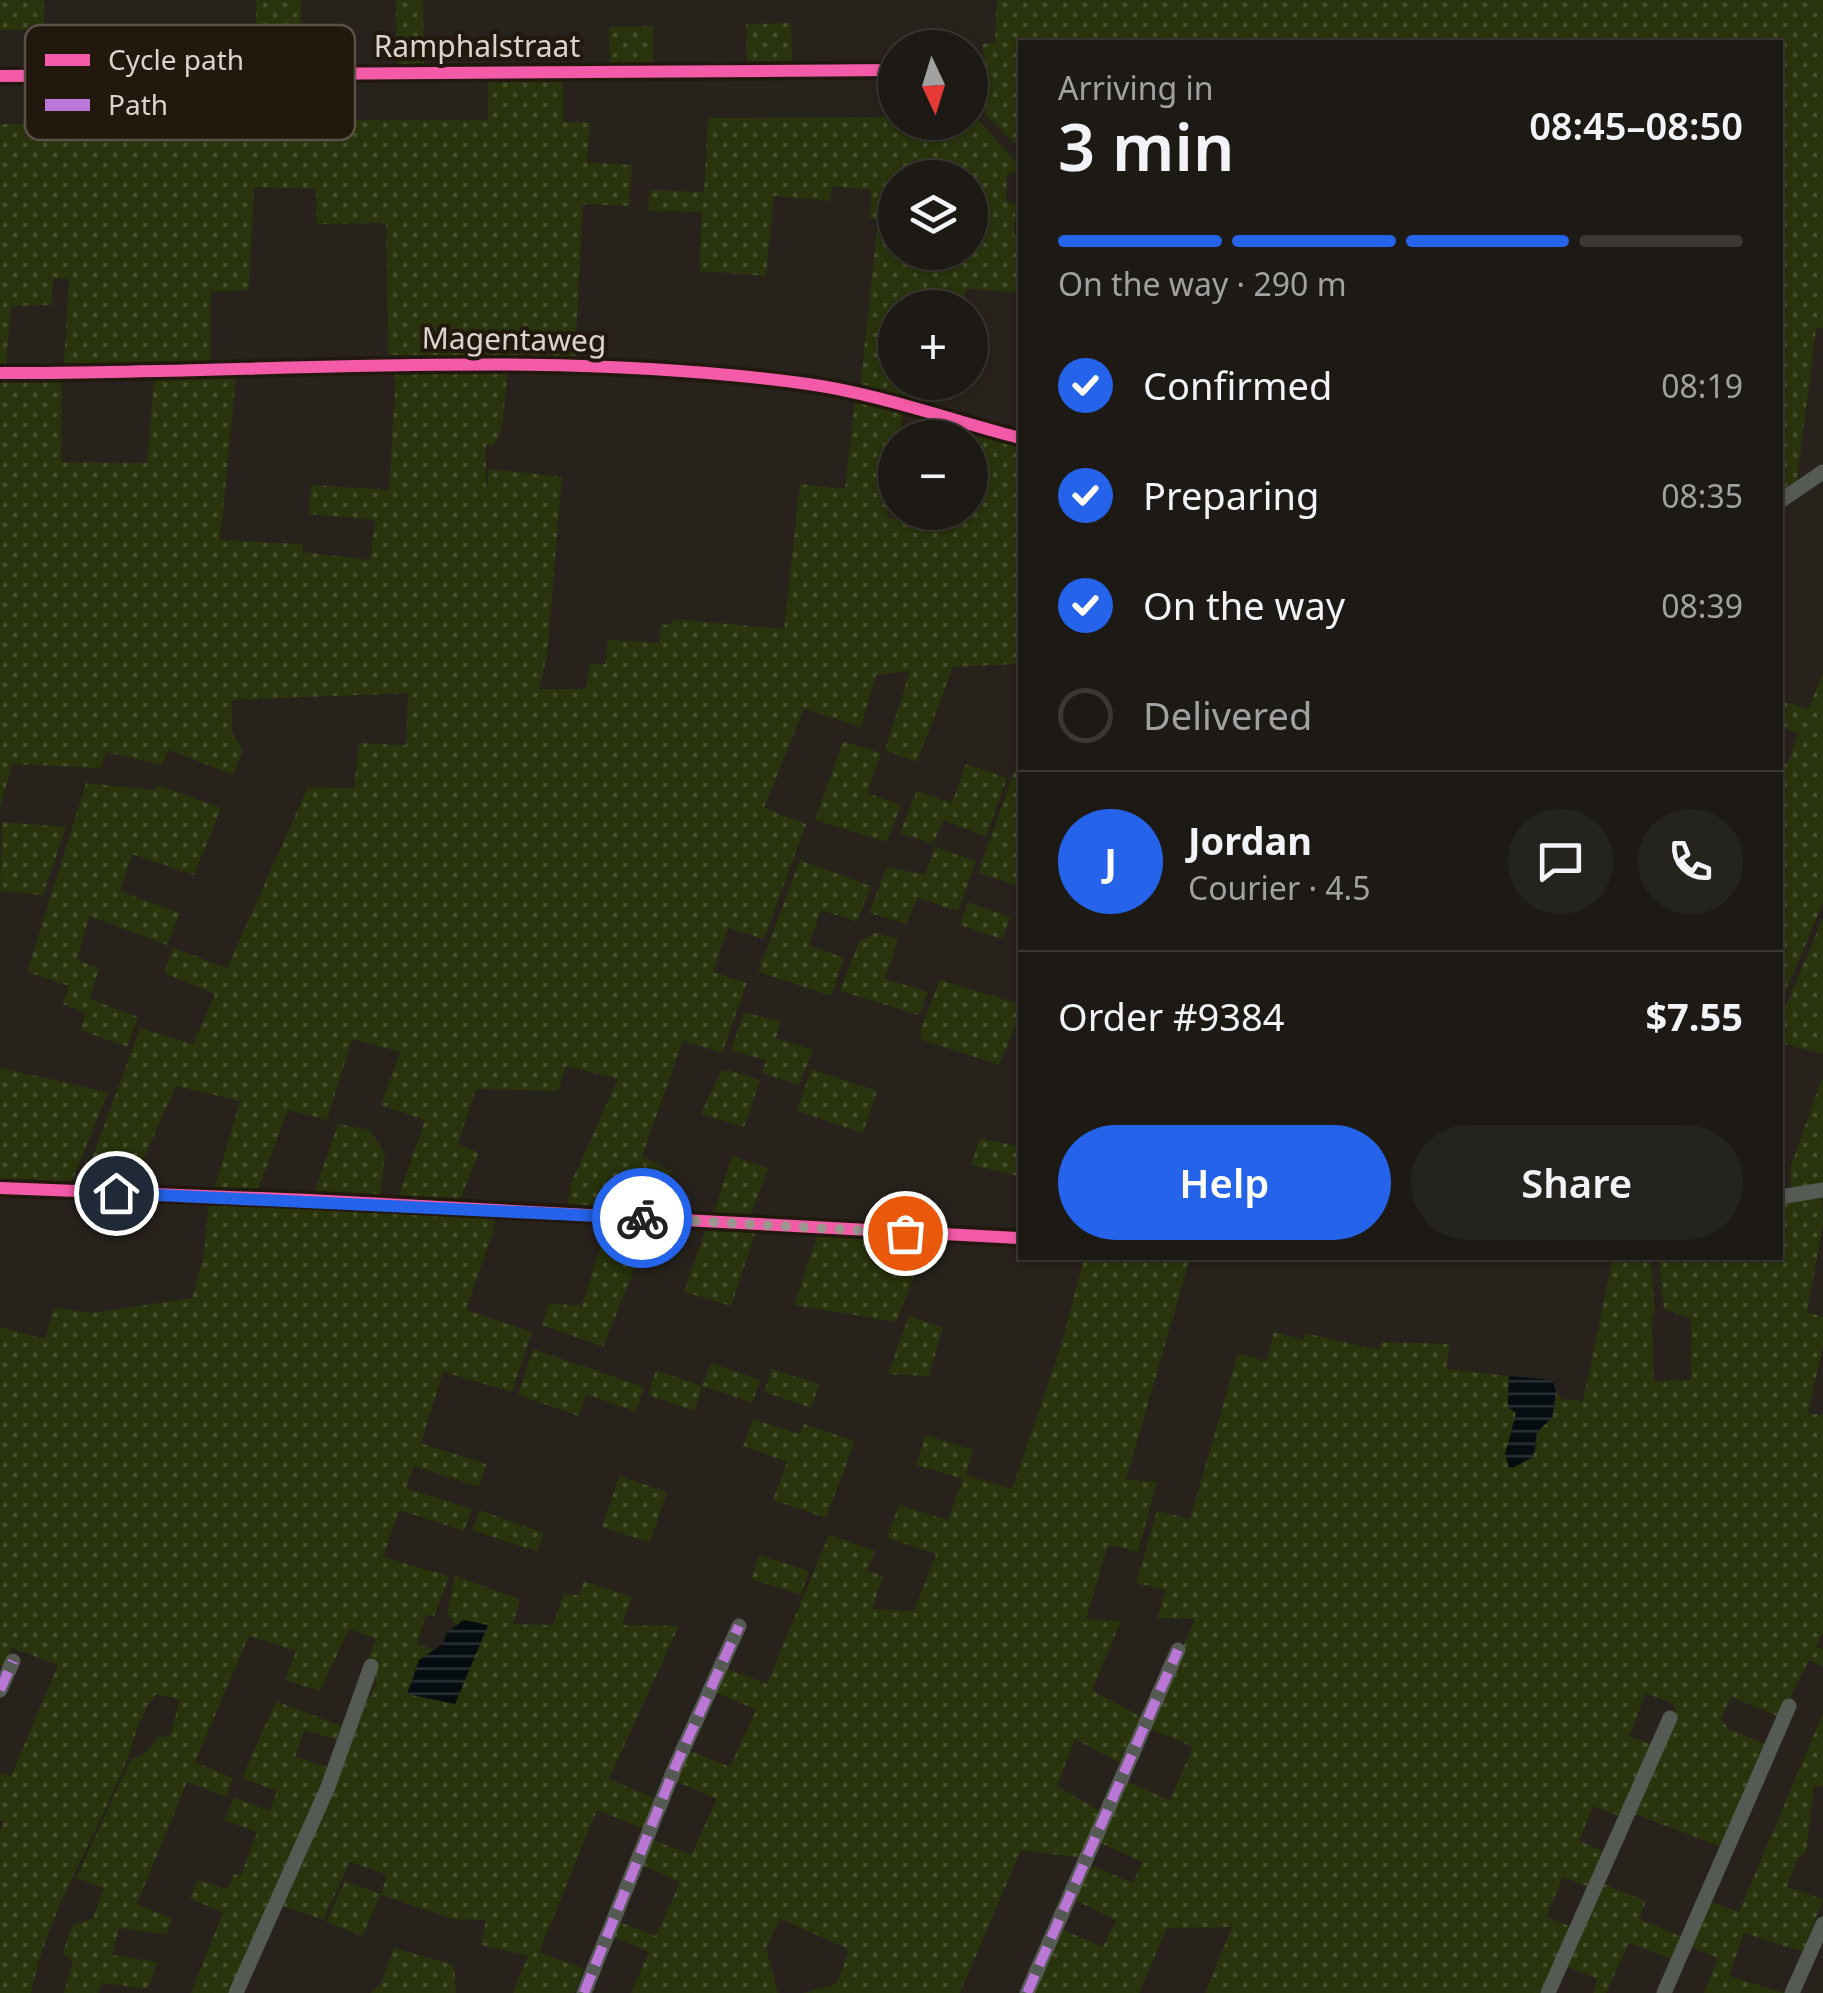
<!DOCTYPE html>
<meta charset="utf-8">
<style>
body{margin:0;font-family:"Noto Sans",sans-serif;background:#25231e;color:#f1f3f6;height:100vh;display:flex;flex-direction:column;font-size:38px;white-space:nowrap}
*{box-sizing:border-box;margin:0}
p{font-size:32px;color:#a0a1a0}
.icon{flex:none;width:55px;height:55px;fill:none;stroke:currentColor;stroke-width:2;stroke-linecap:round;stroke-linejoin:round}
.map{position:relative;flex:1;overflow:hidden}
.panel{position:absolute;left:1018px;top:40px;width:765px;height:1220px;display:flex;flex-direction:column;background:#1d1a15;border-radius:0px;box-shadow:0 2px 8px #0004,0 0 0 2px #3b3834}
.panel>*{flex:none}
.needle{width:65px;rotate:176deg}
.buttons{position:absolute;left:878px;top:30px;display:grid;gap:20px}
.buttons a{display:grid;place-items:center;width:110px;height:110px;border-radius:50%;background:#1d1a15;box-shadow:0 2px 8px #0004,0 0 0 2px #3b3834;font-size:50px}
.pin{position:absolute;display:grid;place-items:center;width:85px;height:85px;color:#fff;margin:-42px;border:5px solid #fff;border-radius:50%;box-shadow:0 2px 10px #0007}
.courier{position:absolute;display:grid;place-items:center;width:100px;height:100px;margin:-50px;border:8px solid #2563eb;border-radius:50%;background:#fff;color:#222;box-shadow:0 2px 12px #0007}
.headline em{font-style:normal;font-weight:600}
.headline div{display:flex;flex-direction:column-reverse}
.headline{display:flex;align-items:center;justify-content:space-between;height:170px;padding:0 40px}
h1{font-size:65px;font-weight:600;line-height:75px}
.bar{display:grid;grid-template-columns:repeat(4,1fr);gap:15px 10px;align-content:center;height:120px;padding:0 40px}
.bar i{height:12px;border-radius:8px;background:#3b3834}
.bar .selected{background:#2563eb}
.bar p{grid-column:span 4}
.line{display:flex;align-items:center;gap:25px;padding:0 40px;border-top:2px solid #3b3834}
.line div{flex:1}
.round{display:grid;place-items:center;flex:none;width:105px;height:105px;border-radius:52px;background:#25231e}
ol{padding:0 40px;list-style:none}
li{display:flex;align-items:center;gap:30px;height:110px}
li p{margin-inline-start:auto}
li .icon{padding:10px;border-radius:50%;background:#2563eb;color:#fff;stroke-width:4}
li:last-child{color:#a0a1a0}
li i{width:55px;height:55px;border:5px solid #3b3834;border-radius:50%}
.primary-button{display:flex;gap:20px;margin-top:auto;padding:20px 40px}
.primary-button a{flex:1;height:115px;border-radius:60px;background:#2563eb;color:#fff;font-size:40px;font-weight:600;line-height:115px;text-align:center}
.primary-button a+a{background:#25231e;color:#f1f3f6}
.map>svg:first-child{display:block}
.grass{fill:url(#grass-dots);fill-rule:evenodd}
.water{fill:url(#water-rules)}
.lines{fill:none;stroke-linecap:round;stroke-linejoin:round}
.street{stroke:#555a54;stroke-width:15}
.quiet{stroke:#ba77d6;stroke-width:10;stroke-dasharray:20 10;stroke-linecap:butt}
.cycleway-casing{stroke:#22180e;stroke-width:19}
.cycleway{stroke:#f35aa7;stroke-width:12}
.done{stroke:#9c968f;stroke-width:10;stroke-dasharray:0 18}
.route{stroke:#2563eb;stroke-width:12}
.labels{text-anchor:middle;stroke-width:8;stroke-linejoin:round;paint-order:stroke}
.street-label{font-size:30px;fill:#dbd4cd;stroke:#22180e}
.key{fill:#22180e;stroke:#5a5047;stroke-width:2.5}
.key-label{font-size:28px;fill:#dbd4cd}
</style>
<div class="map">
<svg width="1823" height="1993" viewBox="0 0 1823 1993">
<defs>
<pattern id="grass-dots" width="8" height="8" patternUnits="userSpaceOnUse" patternTransform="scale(2.5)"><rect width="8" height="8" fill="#29330c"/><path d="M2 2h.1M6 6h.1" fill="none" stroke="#47502e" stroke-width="1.8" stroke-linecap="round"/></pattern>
<pattern id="water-rules" width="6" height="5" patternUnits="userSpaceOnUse" patternTransform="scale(2.5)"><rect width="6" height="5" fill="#050d10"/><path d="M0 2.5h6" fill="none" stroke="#292f32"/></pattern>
</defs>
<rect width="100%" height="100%" fill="#27221c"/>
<g class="grass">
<rect x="0" y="0" width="44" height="30"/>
<rect x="256" y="0" width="45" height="24"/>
<path d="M 396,0 L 423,0 L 424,68 L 397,68 Z"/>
<path d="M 997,0 L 1823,0 L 1823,328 L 1816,329 L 1797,480 L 1780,492 L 1780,42 L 1020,42 L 1020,148 L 985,114 L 983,44 L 995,42 Z"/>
<path d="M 791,23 L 792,65 L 747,66 L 746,24 Z"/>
<path d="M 653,26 L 653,67 L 610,67 L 609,27 Z"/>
<path d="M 488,76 L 563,76 L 563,122 L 590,122 L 587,162 L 632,165 L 629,206 L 583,204 L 575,358 L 388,355 L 386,223 L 317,224 L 316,189 L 254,187 L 249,290 L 211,292 L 210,365 L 64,365 L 69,279 L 53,278 L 52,305 L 11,306 L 6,366 L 0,366 L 0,124 L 165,122 L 166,81 L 197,81 L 197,122 L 254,121 L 255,80 L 348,80 L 351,120 L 488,120 Z"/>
<path d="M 895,117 L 895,122 L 970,122 L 970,117 L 975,117 L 1020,166 L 1020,172 L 1007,173 L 1006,202 L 1016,204 L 1014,236 L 1020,237 L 1020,292 L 966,289 L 963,307 L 895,308 L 895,382 L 912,383 L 910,402 L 860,389 L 878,221 L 870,218 L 871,190 L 832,186 L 830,201 L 774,196 L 766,276 L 699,271 L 702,212 L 648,211 L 650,190 L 704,192 L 708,118 ZM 895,178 L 970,178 L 970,252 L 895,252 Z"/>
<path d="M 396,368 L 508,368 L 502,430 L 493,446 L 486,444 L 486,494 L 489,469 L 562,477 L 547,656 L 539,689 L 586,689 L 590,664 L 605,664 L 608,640 L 659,643 L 661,625 L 671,624 L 672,619 L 784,629 L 800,484 L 845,489 L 855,401 L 903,414 L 899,437 L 895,438 L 887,517 L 909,522 L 912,513 L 970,512 L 978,433 L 1020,444 L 1020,664 L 953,667 L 917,762 L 885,750 L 910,671 L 876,675 L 861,727 L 804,709 L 764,808 L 806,824 L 764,939 L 728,928 L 713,972 L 747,983 L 722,1053 L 683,1041 L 642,1156 L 672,1171 L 661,1195 L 659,1214 L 568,1207 L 570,1185 L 618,1079 L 566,1066 L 558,1091 L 476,1089 L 458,1144 L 479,1153 L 459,1202 L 398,1198 L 425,1120 L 381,1105 L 400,1052 L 352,1039 L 327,1120 L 288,1110 L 257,1192 L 214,1190 L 240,1101 L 176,1086 L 131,1187 L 83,1183 L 140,1028 L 193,1044 L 215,994 L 164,973 L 173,948 L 227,968 L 308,787 L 354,788 L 359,743 L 406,745 L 408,693 L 232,700 L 232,733 L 243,750 L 233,775 L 169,750 L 162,765 L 106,752 L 101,768 L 12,764 L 0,809 L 0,380 L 62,380 L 61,462 L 147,463 L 154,379 L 236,378 L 220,540 L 303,544 L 303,552 L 370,560 L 375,520 L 309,514 L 311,485 L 389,490 Z"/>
<path d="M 1823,673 L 1823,903 L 1780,1005 L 1780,762 L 1787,764 L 1799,733 L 1780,727 L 1780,701 L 1808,709 Z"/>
<path d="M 843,741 L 881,753 L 867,793 L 901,805 L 887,842 L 815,820 Z"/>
<path d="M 1020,756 L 1020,886 L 978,873 Z"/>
<path d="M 966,764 L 1007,778 L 986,837 L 943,820 L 933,844 L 900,833 L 917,791 L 952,803 Z"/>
<path d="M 86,783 L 155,790 L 158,785 L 221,808 L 194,875 L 132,854 L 120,891 L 180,913 L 167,945 L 89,916 L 77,960 L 99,968 L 90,999 L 138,1017 L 127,1047 L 80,1030 L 86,1013 L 63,1004 L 69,986 L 27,972 Z"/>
<path d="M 2,822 L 66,827 L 43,895 L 0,891 Z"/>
<path d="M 935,847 L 976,861 L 958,911 L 917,898 L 907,924 L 869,913 L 887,867 L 925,875 Z"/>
<path d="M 800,860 L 871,886 L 857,922 L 821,910 L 809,945 L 844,958 L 831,996 L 758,972 Z"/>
<path d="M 968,902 L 1010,917 L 1002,939 L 960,925 Z"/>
<path d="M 1823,918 L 1823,1054 L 1780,1043 L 1780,1020 Z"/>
<path d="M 875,933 L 898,939 L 885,979 L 928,992 L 919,1015 L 840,991 L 859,942 Z"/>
<path d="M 940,980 L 1020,1004 L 1020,1015 L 999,1065 L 922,1040 L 920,1030 Z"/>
<path d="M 744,1012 L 781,1022 L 776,1038 L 813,1050 L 799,1085 L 762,1073 L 766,1061 L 731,1050 Z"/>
<path d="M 0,1068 L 108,1092 L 71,1184 L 0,1183 Z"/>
<path d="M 811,1069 L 877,1091 L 863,1133 L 797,1111 Z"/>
<path d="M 729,1070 L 760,1080 L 744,1127 L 701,1114 L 721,1071 Z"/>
<path d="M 1823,1076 L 1823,1184 L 1791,1189 L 1790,1169 Z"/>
<path d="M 338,1124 L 370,1130 L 385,1153 L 380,1198 L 314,1193 Z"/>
<path d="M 980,1138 L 1020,1147 L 1018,1176 L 971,1165 Z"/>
<path d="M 732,1156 L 768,1168 L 750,1217 L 712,1219 Z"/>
<path d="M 1822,1194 L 1823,1224 L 1807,1313 L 1823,1316 L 1823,1346 L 1808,1413 L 1823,1415 L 1823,1632 L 1816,1647 L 1823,1649 L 1823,1667 L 1809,1660 L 1780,1717 L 1731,1697 L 1721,1719 L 1729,1729 L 1767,1745 L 1721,1847 L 1632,1813 L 1676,1713 L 1673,1704 L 1646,1693 L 1629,1736 L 1654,1745 L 1622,1817 L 1593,1806 L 1579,1841 L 1605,1852 L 1589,1887 L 1563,1877 L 1546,1917 L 1572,1927 L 1544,1993 L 1205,1993 L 1232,1927 L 1167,1928 L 1139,1993 L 1028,1993 L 1059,1928 L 1103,1947 L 1116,1920 L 1072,1899 L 1088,1864 L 1133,1883 L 1142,1862 L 1098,1842 L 1125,1781 L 1170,1800 L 1193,1747 L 1148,1728 L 1195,1619 L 1157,1618 L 1166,1590 L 1136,1583 L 1157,1511 L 1190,1519 L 1238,1353 L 1266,1361 L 1274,1332 L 1304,1340 L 1305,1333 L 1379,1350 L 1381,1342 L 1450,1344 L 1446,1369 L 1509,1376 L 1508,1407 L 1516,1413 L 1505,1455 L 1536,1452 L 1537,1432 L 1551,1418 L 1556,1393 L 1562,1399 L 1583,1401 L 1613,1258 L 1650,1258 L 1655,1310 L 1652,1316 L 1654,1381 L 1691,1380 L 1691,1319 L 1664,1309 L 1659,1258 L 1780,1258 L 1780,1201 Z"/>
<path d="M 209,1201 L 495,1216 L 494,1229 L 466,1310 L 532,1332 L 512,1392 L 443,1372 L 421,1443 L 486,1464 L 479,1487 L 414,1466 L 406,1488 L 472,1509 L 464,1531 L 399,1510 L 383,1557 L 449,1576 L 434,1616 L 426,1615 L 417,1644 L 434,1650 L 419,1661 L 488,1626 L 465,1620 L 457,1626 L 447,1615 L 455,1576 L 520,1599 L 513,1624 L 553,1625 L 564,1594 L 579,1595 L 584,1581 L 632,1597 L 622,1625 L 679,1626 L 609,1779 L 656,1799 L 644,1829 L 597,1810 L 539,1952 L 584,1969 L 574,1993 L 513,1993 L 528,1956 L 481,1945 L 486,1920 L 453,1919 L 381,1895 L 362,1936 L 326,1922 L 345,1881 L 381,1894 L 387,1875 L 350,1862 L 323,1920 L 277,1904 L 360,1713 L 376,1685 L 376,1666 L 368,1659 L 376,1639 L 349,1629 L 320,1691 L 285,1680 L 296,1651 L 249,1636 L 195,1762 L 233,1778 L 226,1797 L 187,1782 L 137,1904 L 172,1919 L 166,1935 L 119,1928 L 112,1955 L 157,1962 L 148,1989 L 102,1983 L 98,1993 L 64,1993 L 73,1961 L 63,1953 L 72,1926 L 93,1918 L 104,1888 L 76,1878 L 131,1759 L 142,1756 L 159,1737 L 170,1736 L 180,1700 L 156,1694 C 139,1714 137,1733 128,1757 C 97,1837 48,1910 31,1993 L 0,1993 L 0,1831 L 4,1822 L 0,1820 L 0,1773 L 11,1776 L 58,1665 L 12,1648 L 4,1666 L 0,1665 L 0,1327 L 45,1339 L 54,1308 L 92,1313 L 192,1298 L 204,1255 Z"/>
<path d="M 608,1221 L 648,1224 L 646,1241 L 603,1347 L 542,1325 L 549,1303 L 582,1306 Z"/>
<path d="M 706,1229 L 756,1231 L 731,1306 L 684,1292 Z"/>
<path d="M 818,1234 L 929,1240 L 896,1322 L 794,1305 Z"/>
<path d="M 1084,1258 L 1190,1258 L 1126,1480 L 1157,1482 L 1138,1552 L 1108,1545 L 1086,1619 L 1121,1621 L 1092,1690 L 1145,1719 L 1124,1765 L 1075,1739 L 1057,1786 L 1103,1813 L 1083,1858 L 1021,1850 L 960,1993 L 803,1993 L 837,1984 L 849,1949 L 780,1919 L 766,1948 L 778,1993 L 631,1993 L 649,1952 L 609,1935 L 615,1920 L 656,1936 L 680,1882 L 641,1865 L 651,1839 L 691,1855 L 717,1799 L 675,1781 L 688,1750 L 730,1767 L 756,1710 L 715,1692 L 725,1668 L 767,1684 L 829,1535 L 875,1551 L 867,1571 L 883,1576 L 872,1609 L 914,1611 L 936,1554 L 887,1538 L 899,1505 L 948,1520 L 963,1479 L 916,1465 L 926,1435 L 973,1450 L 966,1475 L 1012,1489 L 1061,1346 Z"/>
<path d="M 909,1316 L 943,1327 L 929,1376 L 888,1374 Z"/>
<path d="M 533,1349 L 644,1387 L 636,1412 L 586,1394 L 579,1416 L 518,1395 Z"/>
<path d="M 711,1363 L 761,1380 L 752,1403 L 703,1386 L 694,1411 L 648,1395 L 656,1370 L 702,1386 Z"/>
<path d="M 772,1369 L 819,1384 L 811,1408 L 764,1392 Z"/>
<path d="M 753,1419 L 799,1434 L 804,1424 L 855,1441 L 826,1518 L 773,1500 L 787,1462 L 743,1446 Z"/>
<path d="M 619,1476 L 667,1492 L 650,1543 L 602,1527 Z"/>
<path d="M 479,1510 L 544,1533 L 538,1552 L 472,1530 Z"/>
<path d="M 759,1555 L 809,1571 L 801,1595 L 751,1579 Z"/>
<path d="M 276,1701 L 350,1729 L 345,1742 L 304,1730 L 295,1757 L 334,1769 L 234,1993 L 191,1993 L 223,1912 L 190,1899 L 198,1880 L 227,1889 L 234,1874 L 241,1875 L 257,1832 L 224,1820 L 234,1797 L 270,1811 L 277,1791 L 242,1778 Z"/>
<path d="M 1823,1713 L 1823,1786 L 1814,1786 L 1806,1852 L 1798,1858 L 1787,1887 L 1823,1899 L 1803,1952 L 1744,1933 L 1729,1976 L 1785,1993 L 1704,1993 L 1718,1958 L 1688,1946 L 1707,1900 L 1739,1912 Z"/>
<path d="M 1599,1882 L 1646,1901 L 1639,1919 L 1681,1936 L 1672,1959 L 1629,1943 L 1606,1993 L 1593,1993 L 1598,1979 L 1563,1965 Z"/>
<path d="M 394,1948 L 454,1965 L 456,1993 L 370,1993 L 381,1984 Z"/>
</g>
<g class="water">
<path d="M 1509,1376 L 1553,1380 L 1556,1393 L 1552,1418 L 1537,1432 L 1533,1457 L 1510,1469 L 1505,1455 L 1516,1413 L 1508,1407 Z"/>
<path d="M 464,1620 L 488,1625 L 455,1704 L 407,1694 L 419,1660 L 443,1644 L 447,1632 Z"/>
</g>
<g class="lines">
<g class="street">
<path d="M 970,70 L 980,70"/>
<path d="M 0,76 L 895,70"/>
<path d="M 0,373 C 270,374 539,347 808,384 C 879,394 950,420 1020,438"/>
<path d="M 1780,501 L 1823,472"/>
<path d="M 0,1188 L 309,1200 L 1020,1238"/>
<path d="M 1780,1197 L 1823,1190"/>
<path d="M 0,1690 L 13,1661"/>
<path d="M 236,1993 L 328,1787 L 371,1666"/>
<path d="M 584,1993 L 676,1765 L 739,1626"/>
<path d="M 1027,1993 L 1178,1650"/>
<path d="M 1548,1993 L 1670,1718"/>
<path d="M 1664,1993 L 1789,1706"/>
<path d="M 1792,1993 L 1823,1924"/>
</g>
<g class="quiet">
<path d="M 0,1690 L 13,1661"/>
<path d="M 584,1993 L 676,1765 L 739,1626"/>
<path d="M 1027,1993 L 1178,1650"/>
</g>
<defs>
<g id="cycleway">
<path d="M 0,76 L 895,70"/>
<path d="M 0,373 C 270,374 539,347 808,384 C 879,394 950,420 1020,438"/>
<path d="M 0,1188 L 309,1200 L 1020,1238"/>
</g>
</defs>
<use href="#cycleway" class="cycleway-casing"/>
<use href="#cycleway" class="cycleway"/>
</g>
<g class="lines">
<path class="done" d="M 642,1218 L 905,1233"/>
<path class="route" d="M 116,1193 L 642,1218"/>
</g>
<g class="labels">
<g class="street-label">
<text x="477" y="57">Ramphalstraat</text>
<text transform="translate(514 340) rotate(1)" y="10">Magentaweg</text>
</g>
</g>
<rect x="25" y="25" width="330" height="115" rx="15" class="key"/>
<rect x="45" y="54" width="45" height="12" fill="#f35aa7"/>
<rect x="45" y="99" width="45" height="12" fill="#ba77d6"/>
<g class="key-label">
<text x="108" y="70">Cycle path</text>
<text x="108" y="115">Path</text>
</g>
</svg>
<div class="buttons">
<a><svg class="needle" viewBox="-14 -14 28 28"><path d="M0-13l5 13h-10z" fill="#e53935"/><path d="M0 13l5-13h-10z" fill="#a0a1a0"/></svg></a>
<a><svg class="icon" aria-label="layers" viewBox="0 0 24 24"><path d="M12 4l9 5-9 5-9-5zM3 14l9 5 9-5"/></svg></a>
<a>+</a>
<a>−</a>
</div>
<div class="pin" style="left:905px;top:1233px;background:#ea580c"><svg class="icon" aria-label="bag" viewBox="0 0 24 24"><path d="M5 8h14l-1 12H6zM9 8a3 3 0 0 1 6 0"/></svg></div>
<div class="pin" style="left:116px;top:1193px;background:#1f2937"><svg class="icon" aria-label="home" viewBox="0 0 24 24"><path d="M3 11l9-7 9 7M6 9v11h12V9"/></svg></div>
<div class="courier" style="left:642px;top:1218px"><svg class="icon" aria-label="bike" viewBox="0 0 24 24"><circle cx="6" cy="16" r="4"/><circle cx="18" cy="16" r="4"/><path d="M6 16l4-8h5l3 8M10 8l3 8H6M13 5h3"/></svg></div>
<section class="panel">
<div class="headline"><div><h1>3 min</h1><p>Arriving in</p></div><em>08:45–08:50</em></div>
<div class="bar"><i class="selected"></i><i class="selected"></i><i class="selected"></i><i></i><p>On the way · 290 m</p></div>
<ol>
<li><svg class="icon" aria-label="check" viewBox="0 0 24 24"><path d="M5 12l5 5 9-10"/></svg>Confirmed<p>08:19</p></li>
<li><svg class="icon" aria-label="check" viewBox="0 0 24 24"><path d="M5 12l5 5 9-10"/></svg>Preparing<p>08:35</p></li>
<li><svg class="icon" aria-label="check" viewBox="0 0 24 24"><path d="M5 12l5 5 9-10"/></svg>On the way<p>08:39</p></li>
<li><i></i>Delivered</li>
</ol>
<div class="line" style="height:180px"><b class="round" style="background:#2563eb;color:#fff">J</b><div><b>Jordan</b><p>Courier · 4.5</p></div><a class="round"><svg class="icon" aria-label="chat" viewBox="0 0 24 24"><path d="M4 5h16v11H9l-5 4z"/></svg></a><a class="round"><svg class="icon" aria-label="phone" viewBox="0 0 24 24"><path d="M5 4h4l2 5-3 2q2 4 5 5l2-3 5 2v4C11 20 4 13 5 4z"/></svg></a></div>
<div class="line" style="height:130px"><div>Order #9384</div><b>$7.55</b></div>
<div class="primary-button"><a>Help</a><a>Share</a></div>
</section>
</div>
